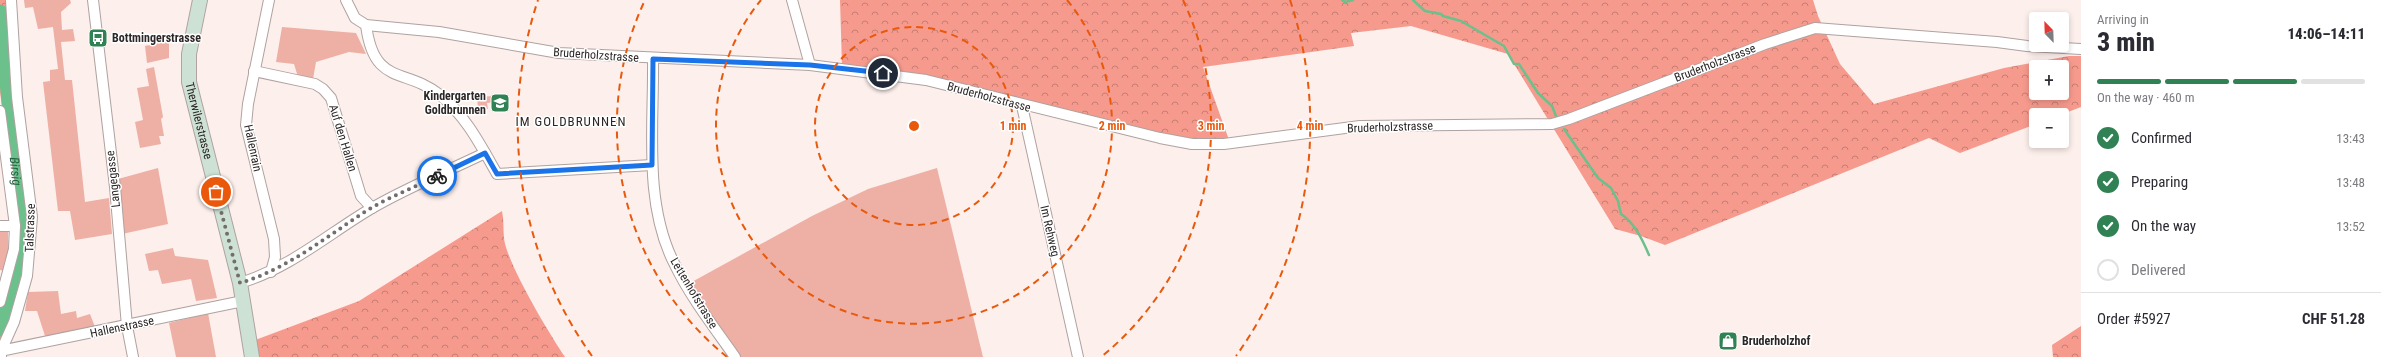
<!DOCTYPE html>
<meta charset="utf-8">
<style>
body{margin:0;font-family:"Roboto Condensed",sans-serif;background:#f7f7f7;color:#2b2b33;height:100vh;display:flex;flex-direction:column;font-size:15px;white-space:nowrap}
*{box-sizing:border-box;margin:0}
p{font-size:13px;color:#7c7c81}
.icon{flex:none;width:22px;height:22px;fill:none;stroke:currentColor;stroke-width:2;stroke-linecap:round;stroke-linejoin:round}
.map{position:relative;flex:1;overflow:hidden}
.sheet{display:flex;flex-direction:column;background:#fff;width:300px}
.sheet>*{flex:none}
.needle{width:26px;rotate:337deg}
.buttons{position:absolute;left:2029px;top:12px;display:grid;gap:8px}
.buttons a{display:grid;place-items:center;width:40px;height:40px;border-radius:4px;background:#fff;box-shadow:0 2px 6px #0003;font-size:20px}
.pin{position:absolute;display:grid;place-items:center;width:34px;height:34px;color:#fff;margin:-17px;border:2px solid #fff;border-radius:50%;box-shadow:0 1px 4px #0007}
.courier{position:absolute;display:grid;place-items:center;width:40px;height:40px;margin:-20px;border:3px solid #1a73e8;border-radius:50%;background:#fff;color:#222;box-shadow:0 1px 5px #0007}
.head em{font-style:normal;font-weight:800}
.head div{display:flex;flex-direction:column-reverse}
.head{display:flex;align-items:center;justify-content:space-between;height:68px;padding:0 16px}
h1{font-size:26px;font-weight:800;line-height:30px}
.bar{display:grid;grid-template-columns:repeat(4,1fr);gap:6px 4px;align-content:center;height:48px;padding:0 16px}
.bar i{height:5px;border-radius:3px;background:#e1e1e2}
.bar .current{background:#308254}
.bar p{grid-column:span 4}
.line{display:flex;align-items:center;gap:10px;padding:0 16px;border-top:1px solid #e1e1e2}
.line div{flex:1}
ol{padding:0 16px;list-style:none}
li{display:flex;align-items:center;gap:12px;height:44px}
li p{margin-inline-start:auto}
li .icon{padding:4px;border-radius:50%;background:#308254;color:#fff;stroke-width:4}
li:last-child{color:#7c7c81}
li i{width:22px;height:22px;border:2px solid #e1e1e2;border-radius:50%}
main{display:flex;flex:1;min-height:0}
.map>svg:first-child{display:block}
.green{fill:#eeafa5}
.forest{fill:url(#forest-crowns);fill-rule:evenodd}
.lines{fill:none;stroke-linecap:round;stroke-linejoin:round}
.stream{stroke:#6bc08c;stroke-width:2.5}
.river{stroke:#6bc08c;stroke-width:15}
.street-casing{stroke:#afa2a0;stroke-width:12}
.secondary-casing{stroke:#afa2a0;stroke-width:16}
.street{stroke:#fff;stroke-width:10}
.secondary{stroke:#cde2d5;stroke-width:14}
.done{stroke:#756d6b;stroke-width:4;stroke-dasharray:0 7.2}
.route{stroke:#1a73e8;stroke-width:5}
.ring{fill:none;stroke:#e8590c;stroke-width:2;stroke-dasharray:7 5}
.labels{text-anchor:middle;stroke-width:3;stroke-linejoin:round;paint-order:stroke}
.poi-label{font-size:12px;font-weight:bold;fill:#2c2726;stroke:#fff;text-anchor:start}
.street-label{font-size:12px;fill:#2c2726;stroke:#fff}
.neighbourhood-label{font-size:13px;letter-spacing:1px;fill:#2c2726;stroke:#fff}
.water-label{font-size:13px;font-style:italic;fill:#24613f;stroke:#fff}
.centre{fill:#e8590c;stroke:#fff;stroke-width:2}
.ring-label{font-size:12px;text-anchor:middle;font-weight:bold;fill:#e8590c;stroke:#fff;stroke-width:3;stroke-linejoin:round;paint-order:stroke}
</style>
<main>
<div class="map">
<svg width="2081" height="357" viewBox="0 0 2081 357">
<defs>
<pattern id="forest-crowns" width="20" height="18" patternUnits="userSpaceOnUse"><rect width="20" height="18" fill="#f69a8d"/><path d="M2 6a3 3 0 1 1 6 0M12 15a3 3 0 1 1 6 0" fill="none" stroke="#c77e73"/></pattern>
</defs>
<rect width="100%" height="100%" fill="#fcefec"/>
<g class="green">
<path d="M 24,0 L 70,0 L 71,3 L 61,12 L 62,30 L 73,29 L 75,41 L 61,42 L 65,80 L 72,80 L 85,202 L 109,198 L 112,234 L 75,240 L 70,211 L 58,211 L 43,82 L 50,81 L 50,70 L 58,69 L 53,27 L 38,29 L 33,7 L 25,8 Z"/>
<path d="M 282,27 L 356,33 L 366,54 L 349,52 L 316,62 L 313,79 L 298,77 L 294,64 L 276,62 Z"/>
<path d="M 169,41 L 169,58 L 147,63 L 145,46 Z"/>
<path d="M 154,67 L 163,117 L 161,119 L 164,136 L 159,136 L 161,144 L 140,148 L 135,122 L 143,120 L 137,88 L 149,86 L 146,69 Z"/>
<path d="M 494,96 L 494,102 L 487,103 L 488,109 L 478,109 L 477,97 Z"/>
<path d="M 158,168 L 168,224 L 122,234 L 118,179 Z"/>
<path d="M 937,168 L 983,357 L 738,357 L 690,283 L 812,216 L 868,189 Z"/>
<path d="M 0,231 L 8,231 L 8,251 L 4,271 L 0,270 Z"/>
<path d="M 173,248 L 175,256 L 208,260 L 217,298 L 196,301 L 191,279 L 162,284 L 158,270 L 149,271 L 145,254 Z"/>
<path d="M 58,291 L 61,314 L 76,311 L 77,318 L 90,314 L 95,327 L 45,336 L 37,311 L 25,311 L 28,292 Z"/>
<path d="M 208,313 L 216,357 L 176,357 L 169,323 Z"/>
</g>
<g class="forest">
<path d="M 0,0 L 8,0 L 29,215 L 24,277 L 13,313 L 0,343 L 0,307 L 13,262 L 5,129 L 0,92 Z"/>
<path d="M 840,0 L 1813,0 L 1818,16 L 1840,64 L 1874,104 L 2004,68 L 2069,56 L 2081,56 L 2081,107 L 2060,115 L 2036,115 L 2036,124 L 1960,153 L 1929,138 L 1665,245 L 1641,236 L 1615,229 L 1508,54 L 1411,26 L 1351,33 L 1354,46 L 1203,67 L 1229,140 L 1176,139 L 842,66 ZM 2036,67 L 2062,67 L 2062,93 L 2036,93 Z"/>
<path d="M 502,211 C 504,220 503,229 504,238 C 506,262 550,335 565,357 L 252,357 L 250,342 L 359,301 Z"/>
<path d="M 2081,326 L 2081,357 L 2053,357 L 2052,345 Z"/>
</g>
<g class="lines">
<g class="stream">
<path d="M 1342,0 L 1345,2 L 1353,0"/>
<path d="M 1413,0 L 1425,11 L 1441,14 L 1443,16 L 1461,21 L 1504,46 L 1514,64 L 1519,64 L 1538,93 L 1552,106 L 1556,116"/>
<path d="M 1564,129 L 1598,178 L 1611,188 L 1618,201 L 1621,214 C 1635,223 1643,241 1649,255"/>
</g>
<path class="river" id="s1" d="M 0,12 L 22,230 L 16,282 L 0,329"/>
<defs>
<g id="street">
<path d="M 93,0 L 115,187 L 127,326 L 133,357"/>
<path d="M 269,0 L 248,104 L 246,125 L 274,239 L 275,257 L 271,272"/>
<path d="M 346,0 L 355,18 L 366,25 L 439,32 L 559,53 L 810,65 L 926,80 L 1160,138 L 1192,144 L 1224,144 L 1360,126 L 1552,124 L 1569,119 L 1765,44 L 1815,28 L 1997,42 L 2027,46 L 2081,49"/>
<path d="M 792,0 L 810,65"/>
<path d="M 366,25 C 374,87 405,67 440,95 C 466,116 481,146 497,174 L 652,165"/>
<path d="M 653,59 C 654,126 643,204 675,265 C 691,298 714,327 735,357"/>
<path d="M 254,71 L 315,84 L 323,89 L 331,98 L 361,196 L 372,208"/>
<path d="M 1022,106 L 1078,357"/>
<path d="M 0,111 L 15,226 L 14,249 L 0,302"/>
<path d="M 0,226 L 15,226"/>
<path d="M 240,283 C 290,268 328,234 372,208 C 408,187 448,171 485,153"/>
<path d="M 0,351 L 243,301"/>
<path d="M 1,357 L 1,351 L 14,322 L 27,276 L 32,217 L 17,97 L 11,0"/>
</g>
<g id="secondary">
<path id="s2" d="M 200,0 L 189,54 L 189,82 L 240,283 L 252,357"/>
</g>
</defs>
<use href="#street" class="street-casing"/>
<use href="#secondary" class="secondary-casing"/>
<use href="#street" class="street"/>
<use href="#secondary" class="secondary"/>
</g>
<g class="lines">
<path class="done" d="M 216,192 L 240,283 C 290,268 328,235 371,208 C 392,196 415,187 437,176"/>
<path class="route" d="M 437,176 L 485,153 L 497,174 L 652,165 L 653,59 L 810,65 L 883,73"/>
</g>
<g class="ring">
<circle cx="914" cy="126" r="99"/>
<path d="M1067 0A198 198 0 1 1 761 0"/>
<path d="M727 357A297 297 0 0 1 645 0M1183 0A297 297 0 0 1 1101 357"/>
<path d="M592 356A396 396 0 0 1 538 0M1290 0A396 396 0 0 1 1236 356"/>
</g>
<defs>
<symbol id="bus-square" viewBox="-11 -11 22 22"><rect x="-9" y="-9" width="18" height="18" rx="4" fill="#308254" stroke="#fff"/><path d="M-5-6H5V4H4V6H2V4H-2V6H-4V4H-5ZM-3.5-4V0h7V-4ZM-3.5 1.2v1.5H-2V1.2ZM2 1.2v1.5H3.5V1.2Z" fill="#fff"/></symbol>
<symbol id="school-square" viewBox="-11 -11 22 22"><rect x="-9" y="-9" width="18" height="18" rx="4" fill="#308254" stroke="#fff"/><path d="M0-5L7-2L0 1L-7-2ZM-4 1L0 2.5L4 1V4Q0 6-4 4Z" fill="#fff"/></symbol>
<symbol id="shop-square" viewBox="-11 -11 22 22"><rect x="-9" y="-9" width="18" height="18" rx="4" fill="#308254" stroke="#fff"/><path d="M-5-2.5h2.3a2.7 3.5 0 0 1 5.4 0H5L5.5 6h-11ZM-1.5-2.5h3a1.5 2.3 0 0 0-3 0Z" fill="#fff"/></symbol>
</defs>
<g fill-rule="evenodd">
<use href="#bus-square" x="87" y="27" width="22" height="22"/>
<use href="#school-square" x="489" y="92" width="22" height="22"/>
<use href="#shop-square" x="1717" y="330" width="22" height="22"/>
</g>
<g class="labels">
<g class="poi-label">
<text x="112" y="42">Bottmingerstrasse</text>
<text x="486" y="100" text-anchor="end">Kindergarten<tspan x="486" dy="14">Goldbrunnen</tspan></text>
<text x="1742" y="345">Bruderholzhof</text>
</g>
<g class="street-label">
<text transform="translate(596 55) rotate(4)" y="4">Bruderholzstrasse</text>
<text transform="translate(1715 63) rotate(-21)" y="4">Bruderholzstrasse</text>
<text transform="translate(989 97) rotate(15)" y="4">Bruderholzstrasse</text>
<text dy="4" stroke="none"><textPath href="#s2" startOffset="123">Therwilerstrasse</textPath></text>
<text transform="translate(1390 127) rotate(-2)" y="4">Bruderholzstrasse</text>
<text transform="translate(343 138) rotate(73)" y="4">Auf den Hallen</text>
<text transform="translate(253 148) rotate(78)" y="4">Hallenrain</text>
<text transform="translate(113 179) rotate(-96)" y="4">Langegasse</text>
<text transform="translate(30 228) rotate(-88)" y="4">Talstrasse</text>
<text transform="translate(1050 231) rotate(77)" y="4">Im Rehweg</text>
<text transform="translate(694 293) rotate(59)" y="4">Lettenhofstrasse</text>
<text transform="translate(122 327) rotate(-12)" y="4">Hallenstrasse</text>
</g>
<g class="neighbourhood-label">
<text x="571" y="126">IM GOLDBRUNNEN</text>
</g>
<g class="water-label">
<text dy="5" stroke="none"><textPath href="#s1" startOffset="160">Birsig</textPath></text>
</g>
</g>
<circle cx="914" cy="126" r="6" class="centre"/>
<g class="ring-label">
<text x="1013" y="130">1 min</text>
<text x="1112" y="130">2 min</text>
<text x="1211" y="130">3 min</text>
<text x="1310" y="130">4 min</text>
</g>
</svg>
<div class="buttons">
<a><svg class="needle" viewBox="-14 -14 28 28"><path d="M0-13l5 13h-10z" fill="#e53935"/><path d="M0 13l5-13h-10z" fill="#7c7c81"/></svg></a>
<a>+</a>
<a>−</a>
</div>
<div class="pin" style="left:216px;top:192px;background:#ea580c"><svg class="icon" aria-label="bag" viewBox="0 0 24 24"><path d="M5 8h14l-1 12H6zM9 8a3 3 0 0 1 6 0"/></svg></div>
<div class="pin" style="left:883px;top:73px;background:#1f2937"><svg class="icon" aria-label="home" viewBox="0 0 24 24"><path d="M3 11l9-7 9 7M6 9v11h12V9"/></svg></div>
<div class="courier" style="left:437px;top:176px"><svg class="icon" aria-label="bike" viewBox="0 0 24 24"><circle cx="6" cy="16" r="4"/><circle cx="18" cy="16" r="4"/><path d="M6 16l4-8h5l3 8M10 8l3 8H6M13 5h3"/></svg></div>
</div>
<section class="sheet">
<div class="head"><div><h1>3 min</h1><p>Arriving in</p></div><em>14:06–14:11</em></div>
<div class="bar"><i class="current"></i><i class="current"></i><i class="current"></i><i></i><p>On the way · 460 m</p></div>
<ol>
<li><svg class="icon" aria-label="check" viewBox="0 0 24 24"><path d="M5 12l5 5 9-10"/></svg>Confirmed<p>13:43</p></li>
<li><svg class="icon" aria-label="check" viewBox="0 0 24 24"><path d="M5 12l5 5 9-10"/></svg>Preparing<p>13:48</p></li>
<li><svg class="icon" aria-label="check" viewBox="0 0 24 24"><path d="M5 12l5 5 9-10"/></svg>On the way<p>13:52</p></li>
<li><i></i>Delivered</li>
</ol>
<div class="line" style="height:52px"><div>Order #5927</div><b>CHF 51.28</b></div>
</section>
</main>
